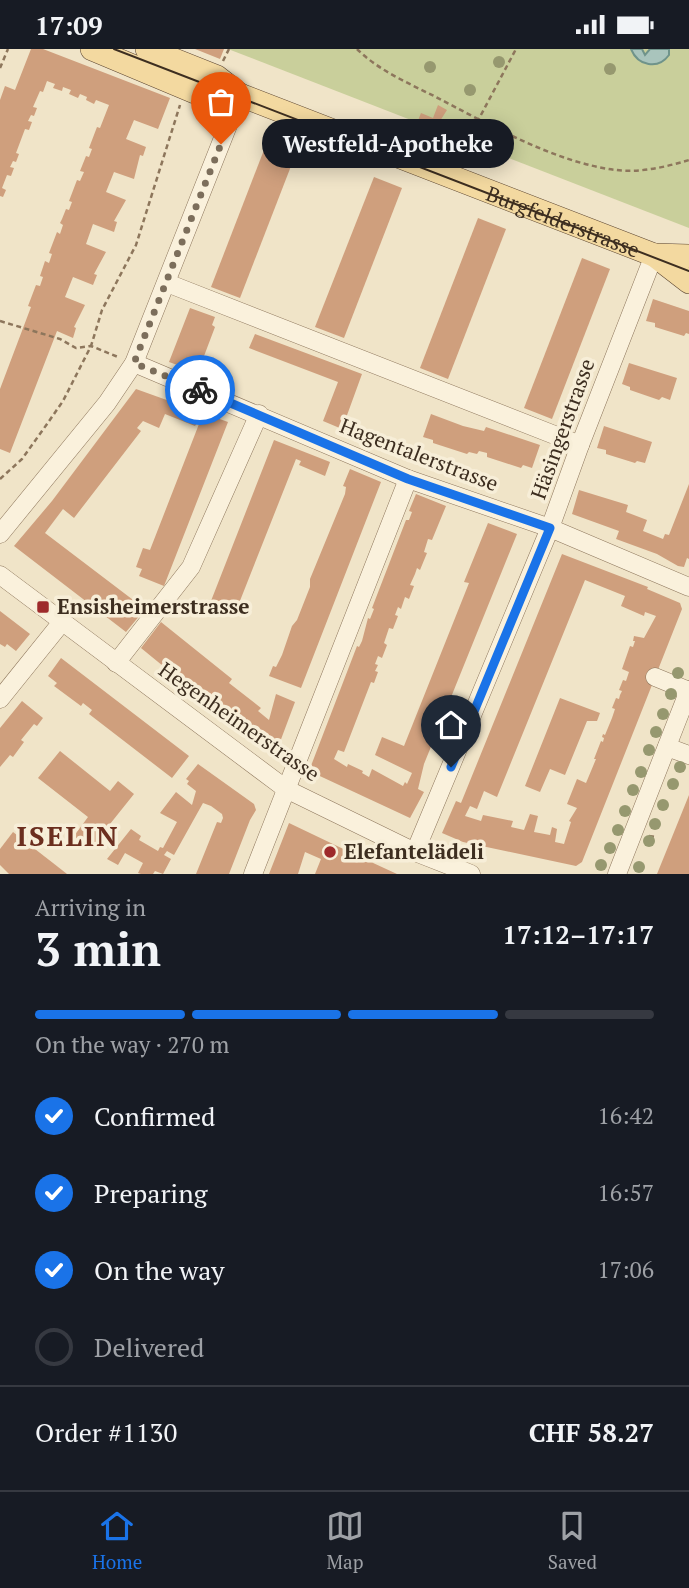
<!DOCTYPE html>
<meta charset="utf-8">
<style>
body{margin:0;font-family:"PT Serif",serif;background:#20242c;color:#f1f3f6;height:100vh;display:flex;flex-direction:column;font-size:26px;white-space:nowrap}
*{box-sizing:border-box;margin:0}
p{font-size:23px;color:#9ea1a6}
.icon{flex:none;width:38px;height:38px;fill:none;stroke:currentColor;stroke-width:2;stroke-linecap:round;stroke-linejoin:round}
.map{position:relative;height:825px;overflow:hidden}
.panel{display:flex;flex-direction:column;background:#171b24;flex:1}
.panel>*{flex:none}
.pin{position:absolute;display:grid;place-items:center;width:60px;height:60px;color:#fff;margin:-72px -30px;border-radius:50% 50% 50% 0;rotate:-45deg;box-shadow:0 0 7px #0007}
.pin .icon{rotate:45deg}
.courier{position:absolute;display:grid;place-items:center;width:70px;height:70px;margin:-35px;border:5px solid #1a73e8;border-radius:50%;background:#fff;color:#222;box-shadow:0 2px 9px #0007}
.bubble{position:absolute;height:49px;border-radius:24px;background:#171b24;box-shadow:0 4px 18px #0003;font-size:23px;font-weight:600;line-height:49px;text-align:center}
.summary em{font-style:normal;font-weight:600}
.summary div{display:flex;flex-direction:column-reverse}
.summary{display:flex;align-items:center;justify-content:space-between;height:119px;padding:0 35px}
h1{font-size:46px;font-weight:600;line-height:52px}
.bar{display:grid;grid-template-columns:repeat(4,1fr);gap:10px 7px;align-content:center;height:84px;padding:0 35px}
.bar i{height:9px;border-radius:5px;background:#363941}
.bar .on{background:#1a73e8}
.bar p{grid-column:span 4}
.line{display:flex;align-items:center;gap:18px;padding:0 35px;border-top:2px solid #363941}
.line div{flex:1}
ol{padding:0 35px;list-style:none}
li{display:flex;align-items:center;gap:21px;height:77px}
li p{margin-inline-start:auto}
li .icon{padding:7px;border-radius:50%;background:#1a73e8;color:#fff;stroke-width:4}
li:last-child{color:#9ea1a6}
li i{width:38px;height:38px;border:4px solid #363941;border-radius:50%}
.status{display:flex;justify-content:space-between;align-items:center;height:49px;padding:0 35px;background:#171b24;direction:ltr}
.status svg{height:19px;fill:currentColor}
.dock{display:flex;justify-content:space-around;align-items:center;height:98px;border-top:2px solid #363941;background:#171b24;font-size:19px;color:#9ea1a6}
.dock a{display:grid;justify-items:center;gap:4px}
.dock .on{color:#1a73e8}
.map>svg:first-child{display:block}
.green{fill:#c9cf9b}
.water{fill:#a9c4bc;stroke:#6f938a;stroke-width:2}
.building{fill:#cf9f7d;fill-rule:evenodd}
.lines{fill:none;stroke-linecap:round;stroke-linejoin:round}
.minor-casing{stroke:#8d765c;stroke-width:19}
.major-casing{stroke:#5b4430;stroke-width:24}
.path{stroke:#8d765c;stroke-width:2.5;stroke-dasharray:5 3.5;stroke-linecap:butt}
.minor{stroke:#faf1dc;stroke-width:18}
.major{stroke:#f3d9a0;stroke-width:23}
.tram{stroke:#3d2e20;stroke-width:2}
.tree{fill:#96986f}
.done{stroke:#7c6e5b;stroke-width:7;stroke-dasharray:0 12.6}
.route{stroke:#1a73e8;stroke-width:9}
.poi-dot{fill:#9e2a2b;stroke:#f7eed8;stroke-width:2.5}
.labels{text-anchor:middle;stroke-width:7;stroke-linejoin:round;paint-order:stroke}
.street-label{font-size:21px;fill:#3d2e20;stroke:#f7eed8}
.poi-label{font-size:21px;font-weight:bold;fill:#3d2e20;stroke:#f7eed8;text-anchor:start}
.district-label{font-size:28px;font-weight:bold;letter-spacing:2px;fill:#6b2e1e;stroke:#f7eed8}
</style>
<div class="status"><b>17:09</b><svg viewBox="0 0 49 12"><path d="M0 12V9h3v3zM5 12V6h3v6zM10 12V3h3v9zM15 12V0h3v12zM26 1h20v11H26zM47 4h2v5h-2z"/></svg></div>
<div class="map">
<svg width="689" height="825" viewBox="0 0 689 825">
<rect width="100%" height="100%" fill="#f0e4c8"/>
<path class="green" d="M 228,0 L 689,0 L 689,179 Z"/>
<path class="water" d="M 631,0 L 642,0 L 645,6 L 650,0 L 669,0 L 669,6 C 658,21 638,17 631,0 Z"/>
<g class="building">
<path d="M 31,0 L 43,0 L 170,49 L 158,80 L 134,71 L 126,90 L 146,98 L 143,107 L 140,106 L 134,130 L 114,123 L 106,143 L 126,151 L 114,172 L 117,173 L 114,183 L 93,175 L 86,195 L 106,203 L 94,225 L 97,226 L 93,236 L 73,228 L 65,248 L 85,256 L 74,278 L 76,279 L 73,289 L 57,282 L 10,404 L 0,400 L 0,340 L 31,258 L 28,257 L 36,236 L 40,237 L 43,228 L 40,227 L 45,212 L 49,214 L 52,205 L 49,204 L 57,183 L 60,185 L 63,176 L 60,174 L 62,170 L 66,160 L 69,161 L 72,153 L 69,152 L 77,131 L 80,132 L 84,123 L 80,122 L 86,107 L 89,108 L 92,100 L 89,99 L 97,78 L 100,79 L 109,56 L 96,51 L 94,55 L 86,51 L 87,48 L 80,45 L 78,49 L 69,45 L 71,41 L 63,38 L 62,42 L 53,39 L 55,35 L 47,32 L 43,43 L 40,42 L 33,58 L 37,59 L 34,67 L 31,66 L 28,72 L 32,73 L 29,81 L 25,80 L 16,104 L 19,105 L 16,113 L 13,112 L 10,118 L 14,119 L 11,127 L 7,126 L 2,139 L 6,141 L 3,148 L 0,147 L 0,51 L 5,37 L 15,41 Z"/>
<path d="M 195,0 L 224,0 L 220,10 Z"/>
<path d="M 438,56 L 447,61 L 440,72 L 439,82 L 417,74 L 421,64 L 433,69 Z"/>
<path d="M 269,88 L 298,99 L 240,249 L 211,238 Z"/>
<path d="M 374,128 L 402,139 L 344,289 L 315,278 Z"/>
<path d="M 478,169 L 506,180 L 448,330 L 420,319 Z"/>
<path d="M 582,209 L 610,220 L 552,370 L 524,359 Z"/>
<path d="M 653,250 L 689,262 L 689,285 L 686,284 L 684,287 L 655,278 L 655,274 L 646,272 Z"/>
<path d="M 190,259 L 215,268 L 212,276 L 215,278 L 201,315 L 197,314 L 194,322 L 169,313 Z"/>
<path d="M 255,285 L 362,325 L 342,380 L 323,372 L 338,333 L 249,299 Z"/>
<path d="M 629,314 L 677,329 L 670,351 L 662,348 L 659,351 L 630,341 L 630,338 L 622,335 Z"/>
<path d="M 136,340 L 228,373 L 164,537 L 139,527 L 142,520 L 136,518 L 143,499 L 150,501 L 199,375 L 197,374 L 195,377 L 165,365 L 159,379 L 143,372 L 137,379 L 141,382 L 74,469 L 63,460 L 45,484 L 145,560 L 126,583 L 14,497 L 52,452 Z"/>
<path d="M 431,365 L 463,377 L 484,382 L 486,378 L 540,396 L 532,419 L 523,416 L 521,419 L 487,408 L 487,404 L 479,402 L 477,405 L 469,403 L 467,405 L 433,394 L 433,391 L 423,388 Z"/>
<path d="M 604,377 L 652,393 L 645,414 L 637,412 L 635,414 L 606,405 L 606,401 L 597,399 Z"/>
<path d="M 274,391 L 330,413 L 325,427 L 299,416 L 301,412 L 296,410 L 234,567 L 209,557 Z"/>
<path d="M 350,420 L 381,433 L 301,639 L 269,627 L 273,617 L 276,618 L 282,606 L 292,577 L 297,571 L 310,538 L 310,530 L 345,445 L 346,438 L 343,437 Z"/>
<path d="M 689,435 L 689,510 L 687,509 L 684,518 L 678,517 L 657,505 L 616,490 L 619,482 L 572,465 L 579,441 L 628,456 L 626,463 L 647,471 L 643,482 L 663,490 L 665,485 L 669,486 Z"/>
<path d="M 416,445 L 446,457 L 432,491 L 428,490 L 424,503 L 427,504 L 420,521 L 417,519 L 415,525 L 410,536 L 414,537 L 409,550 L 405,548 L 401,560 L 398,558 L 395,566 L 398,567 L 393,580 L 389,579 L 384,594 L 387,596 L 382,609 L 378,607 L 375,615 L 378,616 L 375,622 L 378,623 L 374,634 L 371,633 L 344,703 L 338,701 L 334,710 L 347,718 L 348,715 L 363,722 L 362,724 L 369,728 L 372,720 L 403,737 L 405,733 L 407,735 L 412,724 L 375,706 L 382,688 L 404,697 L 469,534 L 464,533 L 488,474 L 517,485 L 424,715 L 418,740 L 424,743 L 410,769 L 309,722 L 357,597 L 359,598 L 362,592 L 368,569 L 370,570 L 374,560 L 372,559 L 406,471 L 409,471 L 412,463 L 409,462 Z"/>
<path d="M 562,505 L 648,538 L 647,540 L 680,554 L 682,560 L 582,813 L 576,817 L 463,793 L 442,784 L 456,752 L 461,754 ZM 585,531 L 625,547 L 621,557 L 644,567 L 645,563 L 656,567 L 644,589 L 634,587 L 633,592 L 635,592 L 633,598 L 630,597 L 622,620 L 629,623 L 626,632 L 623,631 L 619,641 L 622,642 L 620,646 L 619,650 L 616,649 L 612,659 L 615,660 L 612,669 L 605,686 L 603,685 L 602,688 L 604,689 L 603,693 L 601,692 L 594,710 L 596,710 L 586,734 L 577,730 L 567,755 L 577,759 L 569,772 L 571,773 L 564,795 L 555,793 L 557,780 L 552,778 L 550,786 L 534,783 L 538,767 L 530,765 L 524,781 L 511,778 L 513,772 L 483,766 L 481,772 L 465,767 L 470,757 L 477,760 L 484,742 L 497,748 Z"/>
<path d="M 0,562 L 30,585 L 16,602 L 7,595 L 5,598 L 0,595 Z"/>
<path d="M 161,573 L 232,630 L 229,634 L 261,659 L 258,662 L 269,671 L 276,645 L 295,653 L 277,701 L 273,701 L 235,674 L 214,656 L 208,655 L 206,649 L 190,637 L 185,637 L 183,632 L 170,622 L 165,622 L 163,617 L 141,599 Z"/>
<path d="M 61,609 L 189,707 L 172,729 L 89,665 L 92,661 L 83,654 L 81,657 L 54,637 L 57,634 L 48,627 Z"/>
<path d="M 560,649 L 600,664 L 597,672 L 587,672 L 565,726 L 550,720 L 540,743 L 525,737 Z"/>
<path d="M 22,652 L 43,669 L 37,677 L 34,675 L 21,691 L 24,693 L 13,708 L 10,706 L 0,718 L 0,679 Z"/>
<path d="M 60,702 L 110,742 L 118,732 L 134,745 L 90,800 L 74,787 L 88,768 L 38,729 Z"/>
<path d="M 198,715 L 254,755 L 256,761 L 250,771 L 229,825 L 196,825 L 217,773 L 221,774 L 223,769 L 222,765 L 211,757 L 203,754 L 174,806 L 167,802 L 164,806 L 171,810 L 163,825 L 155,822 L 153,825 L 141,825 L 138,824 L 143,814 L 125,804 L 118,816 L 107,810 L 131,780 L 141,787 L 139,791 L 158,802 L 160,798 L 163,799 L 177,773 L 160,764 L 176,743 L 192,756 L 196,742 L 187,735 L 189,732 L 186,730 Z"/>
<path d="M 689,746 L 689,825 L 657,825 L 670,793 Z"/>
<path d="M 289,774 L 358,807 L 397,825 L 315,825 L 321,810 L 305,803 L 298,825 L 269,825 Z"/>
<path d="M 13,783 L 53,814 L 67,825 L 9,825 L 0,816 L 0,800 Z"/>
</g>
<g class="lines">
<defs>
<g id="minor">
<path d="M 167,234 L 580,396"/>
<path d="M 134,314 L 408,430 L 550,479 L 689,538"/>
<path d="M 0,485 L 107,354 L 134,314 L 240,46"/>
<path d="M 0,526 L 286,740 L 415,803 L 471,825"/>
<path d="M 116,614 L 191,518 L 259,365"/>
<path d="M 655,628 L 689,642"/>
<path d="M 0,650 L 62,573"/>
<path d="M 667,698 L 689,706"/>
<path d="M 415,803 L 550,479 L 580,396 L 654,206"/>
<path d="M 253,825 L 408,430"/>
<path d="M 617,825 L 689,641"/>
</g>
<g id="major">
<path d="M 92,0 L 197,44 L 240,46 L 654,206 L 689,233"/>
<path d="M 147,0 L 217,28 L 240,46"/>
<path d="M 654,206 L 689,207"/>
</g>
</defs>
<use href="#minor" class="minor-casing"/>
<use href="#major" class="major-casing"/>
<g class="path">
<path d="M 357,0 C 378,21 408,34 434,47 C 488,75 556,114 616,121 C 640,124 666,118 689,111"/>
<path d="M 223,12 L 229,0"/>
<path d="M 0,19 L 8,0"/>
<path d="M 457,111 L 516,0"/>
<path d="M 0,272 L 60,290 L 76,299 L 91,297 L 118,308"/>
<path d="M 0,430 L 22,410 L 47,375 L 63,352 L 91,297 L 102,261 L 136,196 L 180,56"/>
<path d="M 649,787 L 657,788"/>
</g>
<use href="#minor" class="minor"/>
<use href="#major" class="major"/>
<path class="tram" id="s1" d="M 114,0 L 689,222"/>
</g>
<g class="tree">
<circle cx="499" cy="13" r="6"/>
<circle cx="430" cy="18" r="6"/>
<circle cx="610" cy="20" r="6"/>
<circle cx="470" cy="41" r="6"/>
<circle cx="678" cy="624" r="6"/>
<circle cx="671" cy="645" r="6"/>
<circle cx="663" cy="665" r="6"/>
<circle cx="656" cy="683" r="6"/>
<circle cx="649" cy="701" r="6"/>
<circle cx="680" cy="718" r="6"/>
<circle cx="641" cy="723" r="6"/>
<circle cx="673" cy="735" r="6"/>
<circle cx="633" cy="741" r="6"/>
<circle cx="663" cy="756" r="6"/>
<circle cx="625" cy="762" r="6"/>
<circle cx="655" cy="775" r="6"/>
<circle cx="618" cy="781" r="6"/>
<circle cx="649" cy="792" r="6"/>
<circle cx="610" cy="799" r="6"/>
<circle cx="601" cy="816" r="6"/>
<circle cx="639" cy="818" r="6"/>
</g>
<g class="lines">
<path class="done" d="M 200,341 L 134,314 L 221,95"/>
<path class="route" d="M 200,341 L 408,430 L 550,479 L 451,718"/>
</g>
<g class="poi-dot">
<rect x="36" y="551" width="14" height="14" rx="3.5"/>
<circle cx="330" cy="803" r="7"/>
</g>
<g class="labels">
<g class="street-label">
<text dy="7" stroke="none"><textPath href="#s1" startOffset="481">Burgfelderstrasse</textPath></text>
<text transform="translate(563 380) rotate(-70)" y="7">Häsingerstrasse</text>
<text transform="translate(419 406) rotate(21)" y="7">Hagentalerstrasse</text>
<text transform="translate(239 673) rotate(35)" y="7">Hegenheimerstrasse</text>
</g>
<g class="poi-label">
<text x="57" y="565">Ensisheimerstrasse</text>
<text x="344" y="810">Elefantelädeli</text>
</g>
<g class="district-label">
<text x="68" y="797">ISELIN</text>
</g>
</g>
</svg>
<div class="pin" style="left:221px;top:95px;background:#ea580c"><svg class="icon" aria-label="bag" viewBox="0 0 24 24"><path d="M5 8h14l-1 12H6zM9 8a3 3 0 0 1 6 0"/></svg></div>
<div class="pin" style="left:451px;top:718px;background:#1f2937"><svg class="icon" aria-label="home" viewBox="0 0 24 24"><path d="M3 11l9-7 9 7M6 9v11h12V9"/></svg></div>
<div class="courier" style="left:200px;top:341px"><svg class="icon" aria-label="bike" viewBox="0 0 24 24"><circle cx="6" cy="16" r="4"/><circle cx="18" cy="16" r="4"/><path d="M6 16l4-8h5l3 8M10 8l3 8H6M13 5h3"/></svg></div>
<div class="bubble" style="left:262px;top:70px;width:252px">Westfeld-Apotheke</div>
</div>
<section class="panel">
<div class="summary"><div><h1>3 min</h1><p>Arriving in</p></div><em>17:12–17:17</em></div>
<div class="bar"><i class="on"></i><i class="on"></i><i class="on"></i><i></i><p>On the way · 270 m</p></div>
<ol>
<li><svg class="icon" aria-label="check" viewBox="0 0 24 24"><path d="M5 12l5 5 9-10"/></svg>Confirmed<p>16:42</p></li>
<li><svg class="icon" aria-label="check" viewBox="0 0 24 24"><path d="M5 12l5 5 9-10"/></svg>Preparing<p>16:57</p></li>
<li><svg class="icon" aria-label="check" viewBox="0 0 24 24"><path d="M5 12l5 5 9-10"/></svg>On the way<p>17:06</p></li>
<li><i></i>Delivered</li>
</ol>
<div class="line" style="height:91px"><div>Order #1130</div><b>CHF 58.27</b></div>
</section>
<nav class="dock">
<a class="on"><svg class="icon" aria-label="home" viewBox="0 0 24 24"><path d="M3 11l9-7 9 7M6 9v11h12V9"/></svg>Home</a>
<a><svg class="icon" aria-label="map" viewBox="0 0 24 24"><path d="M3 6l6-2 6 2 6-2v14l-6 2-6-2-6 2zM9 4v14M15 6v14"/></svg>Map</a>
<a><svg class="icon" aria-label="saved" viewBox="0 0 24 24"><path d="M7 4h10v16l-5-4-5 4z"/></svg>Saved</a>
</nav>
